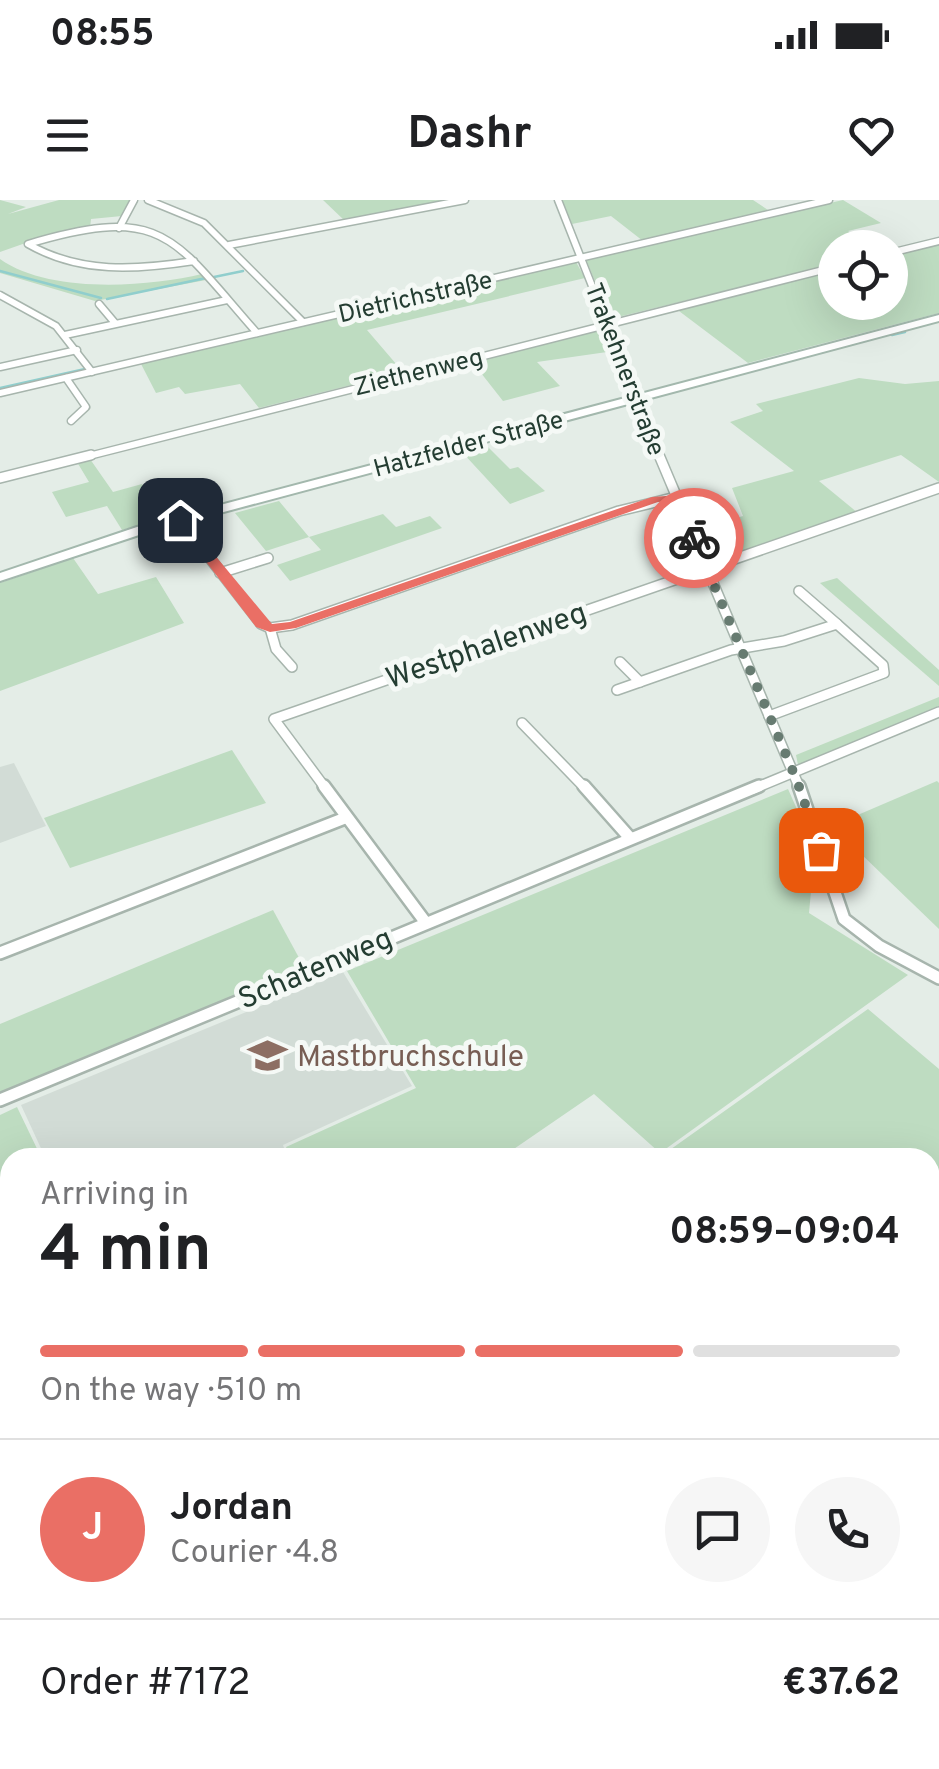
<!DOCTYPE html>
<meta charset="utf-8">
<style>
body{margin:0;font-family:Overpass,sans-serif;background:#f6f6f6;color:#202124;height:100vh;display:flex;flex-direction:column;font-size:38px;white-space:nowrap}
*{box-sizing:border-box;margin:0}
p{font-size:32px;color:#757577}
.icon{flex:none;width:55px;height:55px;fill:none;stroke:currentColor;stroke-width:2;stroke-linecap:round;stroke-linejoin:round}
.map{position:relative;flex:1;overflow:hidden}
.sheet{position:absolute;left:0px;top:948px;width:940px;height:622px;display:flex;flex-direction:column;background:#fff;border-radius:30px 30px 0 0;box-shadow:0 10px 40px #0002}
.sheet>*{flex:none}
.tools{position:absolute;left:818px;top:30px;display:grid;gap:20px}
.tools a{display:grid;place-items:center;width:90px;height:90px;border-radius:50%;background:#fff;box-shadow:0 10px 40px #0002;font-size:50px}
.pin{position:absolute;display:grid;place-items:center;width:85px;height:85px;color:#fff;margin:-42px;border-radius:20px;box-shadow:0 5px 15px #0006}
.courier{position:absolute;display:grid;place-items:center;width:100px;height:100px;margin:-50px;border:8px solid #ea6f65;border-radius:50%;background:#fff;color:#222;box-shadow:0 2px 12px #0007}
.headline em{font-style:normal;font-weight:700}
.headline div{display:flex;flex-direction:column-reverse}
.headline{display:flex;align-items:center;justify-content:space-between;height:170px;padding:0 40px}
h1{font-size:65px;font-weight:700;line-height:75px}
.bar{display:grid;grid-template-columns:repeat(4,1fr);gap:15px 10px;align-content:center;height:120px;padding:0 40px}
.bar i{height:12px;border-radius:8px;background:#e0e0e0}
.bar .active{background:#ea6f65}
.bar p{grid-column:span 4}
.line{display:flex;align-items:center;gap:25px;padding:0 40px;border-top:2px solid #e0e0e0}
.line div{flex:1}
.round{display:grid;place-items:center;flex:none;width:105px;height:105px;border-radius:52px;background:#f6f6f6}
.status{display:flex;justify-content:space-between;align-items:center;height:70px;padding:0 50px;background:#fff;direction:ltr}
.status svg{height:28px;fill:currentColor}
header{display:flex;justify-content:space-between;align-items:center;height:130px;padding:0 40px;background:#fff;font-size:45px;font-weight:700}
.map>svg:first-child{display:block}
.built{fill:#d2dcd6}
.green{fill:#bedcc1}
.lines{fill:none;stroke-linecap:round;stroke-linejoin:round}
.stream{stroke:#90cecd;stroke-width:2.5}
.street-far3-casing{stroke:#a7b5ad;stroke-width:9}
.street-far2-casing{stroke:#a7b5ad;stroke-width:12}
.street-far1-casing{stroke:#a7b5ad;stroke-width:16}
.street-casing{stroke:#a7b5ad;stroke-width:20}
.secondary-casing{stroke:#a3b8ad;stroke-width:4}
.street-far3{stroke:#fff;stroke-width:6}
.street-far2{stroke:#fff;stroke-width:9}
.street-far1{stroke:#fff;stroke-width:11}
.street{stroke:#fff;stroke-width:15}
.secondary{fill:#fff;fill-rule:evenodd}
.route{fill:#ea6f65}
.done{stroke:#677b71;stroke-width:10;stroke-dasharray:0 18}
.labels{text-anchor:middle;stroke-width:10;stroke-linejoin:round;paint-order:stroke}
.far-street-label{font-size:25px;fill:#243d32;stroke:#f5f9f6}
.street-label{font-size:30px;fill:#243d32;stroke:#f5f9f6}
.education-label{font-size:30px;fill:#785e54;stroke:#f5f9f6;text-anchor:start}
</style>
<div class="status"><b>08:55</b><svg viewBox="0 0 49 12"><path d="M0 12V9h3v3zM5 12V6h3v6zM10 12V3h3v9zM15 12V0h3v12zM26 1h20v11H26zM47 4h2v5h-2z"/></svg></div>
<header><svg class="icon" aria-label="menu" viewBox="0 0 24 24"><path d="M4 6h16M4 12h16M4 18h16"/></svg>Dashr<svg class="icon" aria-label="heart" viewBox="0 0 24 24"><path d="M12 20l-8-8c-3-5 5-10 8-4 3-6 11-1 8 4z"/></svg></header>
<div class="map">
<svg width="939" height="1569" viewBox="0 0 939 1569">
<rect width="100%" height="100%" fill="#e4ede7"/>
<g class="built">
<path d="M 14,563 L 46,626 L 0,643 L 0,567 Z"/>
<path d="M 343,772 L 412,886 L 283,945 L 287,957 L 45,957 L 21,905 Z"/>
</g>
<g class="green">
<path d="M 0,0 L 26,7 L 8,14 L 59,0 L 130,0 L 122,16 L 91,19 L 90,28 L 54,33 L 0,52 Z"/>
<path d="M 323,0 L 457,0 L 345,21 Z"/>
<path d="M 562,0 L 753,0 L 771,12 L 643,41 L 611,16 L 572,24 Z"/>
<path d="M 843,0 L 881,23 L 848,31 L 872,47 L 835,48 L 835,64 L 610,119 L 586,59 Z"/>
<path d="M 939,43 L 939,113 L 748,163 L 675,108 L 835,68 L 835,102 L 890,102 L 890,55 Z"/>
<path d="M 0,59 C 49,94 147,87 202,74 L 206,80 L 95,101 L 0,73 Z"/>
<path d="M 576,62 L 585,78 L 367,130 L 403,172 L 259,208 L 240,184 L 185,194 L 179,187 L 156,193 L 140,162 Z"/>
<path d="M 604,126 L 614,151 L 537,162 L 560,186 L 503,201 L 470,159 Z"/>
<path d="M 859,178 L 905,184 L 939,181 L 939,282 L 901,255 L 819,281 L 858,313 L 712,362 L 699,329 L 743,316 L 732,288 L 794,271 L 730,222 L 763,211 L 756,204 Z"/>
<path d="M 485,244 L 510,269 L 518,267 L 545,291 L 510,304 L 461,251 Z"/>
<path d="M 90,259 L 113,292 L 142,284 L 165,318 L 122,330 L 107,306 L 66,317 L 52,292 L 89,282 L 77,262 Z"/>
<path d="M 279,301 L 309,337 L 383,314 L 396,327 L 430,316 L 442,328 L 290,381 L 277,365 L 321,350 L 309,337 L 266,351 L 235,313 Z"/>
<path d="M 73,358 L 98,394 L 156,377 L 184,423 L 0,491 L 0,383 Z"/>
<path d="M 837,378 L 939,470 L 939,486 L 820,383 Z"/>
<path d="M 939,497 L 939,506 L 798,565 L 796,555 Z"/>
<path d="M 232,550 L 266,603 L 70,668 L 44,618 Z"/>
<path d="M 937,581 L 939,583 L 939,729 L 832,626 Z"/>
<path d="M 788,589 L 808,634 L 801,642 L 813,670 L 809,713 L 908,775 L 660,953 L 594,894 L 502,957 L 290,957 L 286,947 L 416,888 L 347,771 Z"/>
<path d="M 273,710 L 304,767 L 0,892 L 0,824 Z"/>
<path d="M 868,809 L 939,869 L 939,1569 L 411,1569 L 404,1560 L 930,1560 L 930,958 L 664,954 Z"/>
<path d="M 17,907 L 41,957 L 10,958 L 10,1094 L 0,1075 L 0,915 Z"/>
<path d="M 10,1316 L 10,1445 L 5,1445 L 0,1428 L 0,1322 Z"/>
<path d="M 20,1560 L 212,1560 L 217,1569 L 4,1569 Z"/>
</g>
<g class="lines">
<g class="stream">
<path d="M 0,71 L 101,98"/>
<path d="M 214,77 L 243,71"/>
<path d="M 107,99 L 206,78"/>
<path d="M 892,135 L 905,132"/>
<path d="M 0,188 L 85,169"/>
</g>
<defs>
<g id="street-far3">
<path d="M 148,0 L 204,23 L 303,122"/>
<path d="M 558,0 L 660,258"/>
<path d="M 119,28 L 134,0"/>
<path d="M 229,45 L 465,0"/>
<path d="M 890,53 L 939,41"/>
<path d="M 194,61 C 136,70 80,74 28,44 C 165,3 173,38 257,133"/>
<path d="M 0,95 L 56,126 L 92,172"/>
<path d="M 99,104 L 115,123"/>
<path d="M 65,135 L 227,100"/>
<path d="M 0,167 L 77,150"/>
<path d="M 66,178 L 86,207 L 71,221"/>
<path d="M 0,193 L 829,0"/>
<path d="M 81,258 L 835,67"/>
</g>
<g id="street-far2">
<path d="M 659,255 L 800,589"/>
<path d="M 0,278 L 91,255"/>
<path d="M 180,320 L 261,424 L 270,428 L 292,425 L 619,311 L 676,297"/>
<path d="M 220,373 L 268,358"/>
<path d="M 799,391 L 837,424"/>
<path d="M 270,428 L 276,449 L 292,467"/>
<path d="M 620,462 L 640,482"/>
<path d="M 617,490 L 731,450 L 784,441 L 837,424 L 883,465 L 884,473 L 769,516"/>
<path d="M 522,523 L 586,589"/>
<path d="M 326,589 L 274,519 L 939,288"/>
<path d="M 753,589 L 939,512"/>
</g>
<g id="street-far1">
<path d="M 324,586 L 426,723"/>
<path d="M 584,586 L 630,638"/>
<path d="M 799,586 L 844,719 L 879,746 L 939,778"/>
<path d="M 0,753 L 345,618"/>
<path d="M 0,900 L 759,586"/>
</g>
<g id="street">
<path d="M 0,1112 L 10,1130"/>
<path d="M 0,1309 L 10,1303"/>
<path d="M 242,1560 L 248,1569"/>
</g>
<path id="secondary" d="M 939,115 L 939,121 L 145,333 L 0,381 L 0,373 L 137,327 Z"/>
</defs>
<use href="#street-far3" class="street-far3-casing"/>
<use href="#street-far2" class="street-far2-casing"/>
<use href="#street-far1" class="street-far1-casing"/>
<use href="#street" class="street-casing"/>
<use href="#secondary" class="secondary-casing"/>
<use href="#street-far3" class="street-far3"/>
<use href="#street-far2" class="street-far2"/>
<use href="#street-far1" class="street-far1"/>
<use href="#street" class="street"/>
<use href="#secondary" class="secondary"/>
</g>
<path class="route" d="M 680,295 L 699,340 L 688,338 L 672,301 L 658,302 L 296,428 L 270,432 L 256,427 L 174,320 L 184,318 L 272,424 L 290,422 L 652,297 Z"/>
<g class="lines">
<path class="done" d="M 694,338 L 797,581 L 821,650"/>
</g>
<defs>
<symbol id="school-bare" viewBox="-9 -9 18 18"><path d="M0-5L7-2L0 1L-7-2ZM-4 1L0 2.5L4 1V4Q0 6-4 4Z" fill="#8d6e63" stroke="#f5f9f6" stroke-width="2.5" paint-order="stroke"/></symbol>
</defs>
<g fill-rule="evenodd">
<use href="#school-bare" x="240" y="828" width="55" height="55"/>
</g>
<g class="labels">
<g class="far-street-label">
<text transform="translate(415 96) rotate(-13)" y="9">Dietrichstraße</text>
<text transform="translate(626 169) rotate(69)" y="9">Trakehnerstraße</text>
<text transform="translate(418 171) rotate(-14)" y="9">Ziethenweg</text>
<text transform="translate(468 243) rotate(-15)" y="9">Hatzfelder Straße</text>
</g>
<g class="street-label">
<text transform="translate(486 445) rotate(-19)" y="10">Westphalenweg</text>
<text transform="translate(315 768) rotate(-23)" y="10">Schatenweg</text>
</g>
<g class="education-label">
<text x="297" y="866">Mastbruchschule</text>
</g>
</g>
</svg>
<div class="tools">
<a><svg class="icon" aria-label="locate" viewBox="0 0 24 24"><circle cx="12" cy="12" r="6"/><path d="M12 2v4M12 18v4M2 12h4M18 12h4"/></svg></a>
</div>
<div class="pin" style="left:821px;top:650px;background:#ea580c"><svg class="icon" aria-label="bag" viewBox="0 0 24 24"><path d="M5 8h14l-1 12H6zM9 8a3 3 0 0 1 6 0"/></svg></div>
<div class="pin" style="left:180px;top:320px;background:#1f2937"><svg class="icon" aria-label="home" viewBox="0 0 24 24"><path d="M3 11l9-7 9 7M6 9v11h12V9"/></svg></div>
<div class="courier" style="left:694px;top:338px"><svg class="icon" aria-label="bike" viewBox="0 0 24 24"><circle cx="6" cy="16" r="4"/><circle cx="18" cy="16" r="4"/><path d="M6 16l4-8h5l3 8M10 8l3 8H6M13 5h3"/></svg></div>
<section class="sheet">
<div class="headline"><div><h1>4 min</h1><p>Arriving in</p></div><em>08:59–09:04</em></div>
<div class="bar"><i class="active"></i><i class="active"></i><i class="active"></i><i></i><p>On the way · 510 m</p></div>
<div class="line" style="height:180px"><b class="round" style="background:#ea6f65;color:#fff">J</b><div><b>Jordan</b><p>Courier · 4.8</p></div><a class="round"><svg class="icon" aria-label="chat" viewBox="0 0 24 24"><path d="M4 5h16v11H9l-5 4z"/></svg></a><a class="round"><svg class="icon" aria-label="phone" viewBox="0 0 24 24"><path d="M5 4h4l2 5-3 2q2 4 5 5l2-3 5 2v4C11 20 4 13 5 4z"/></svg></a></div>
<div class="line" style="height:130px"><div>Order #7172</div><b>€37.62</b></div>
</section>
</div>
